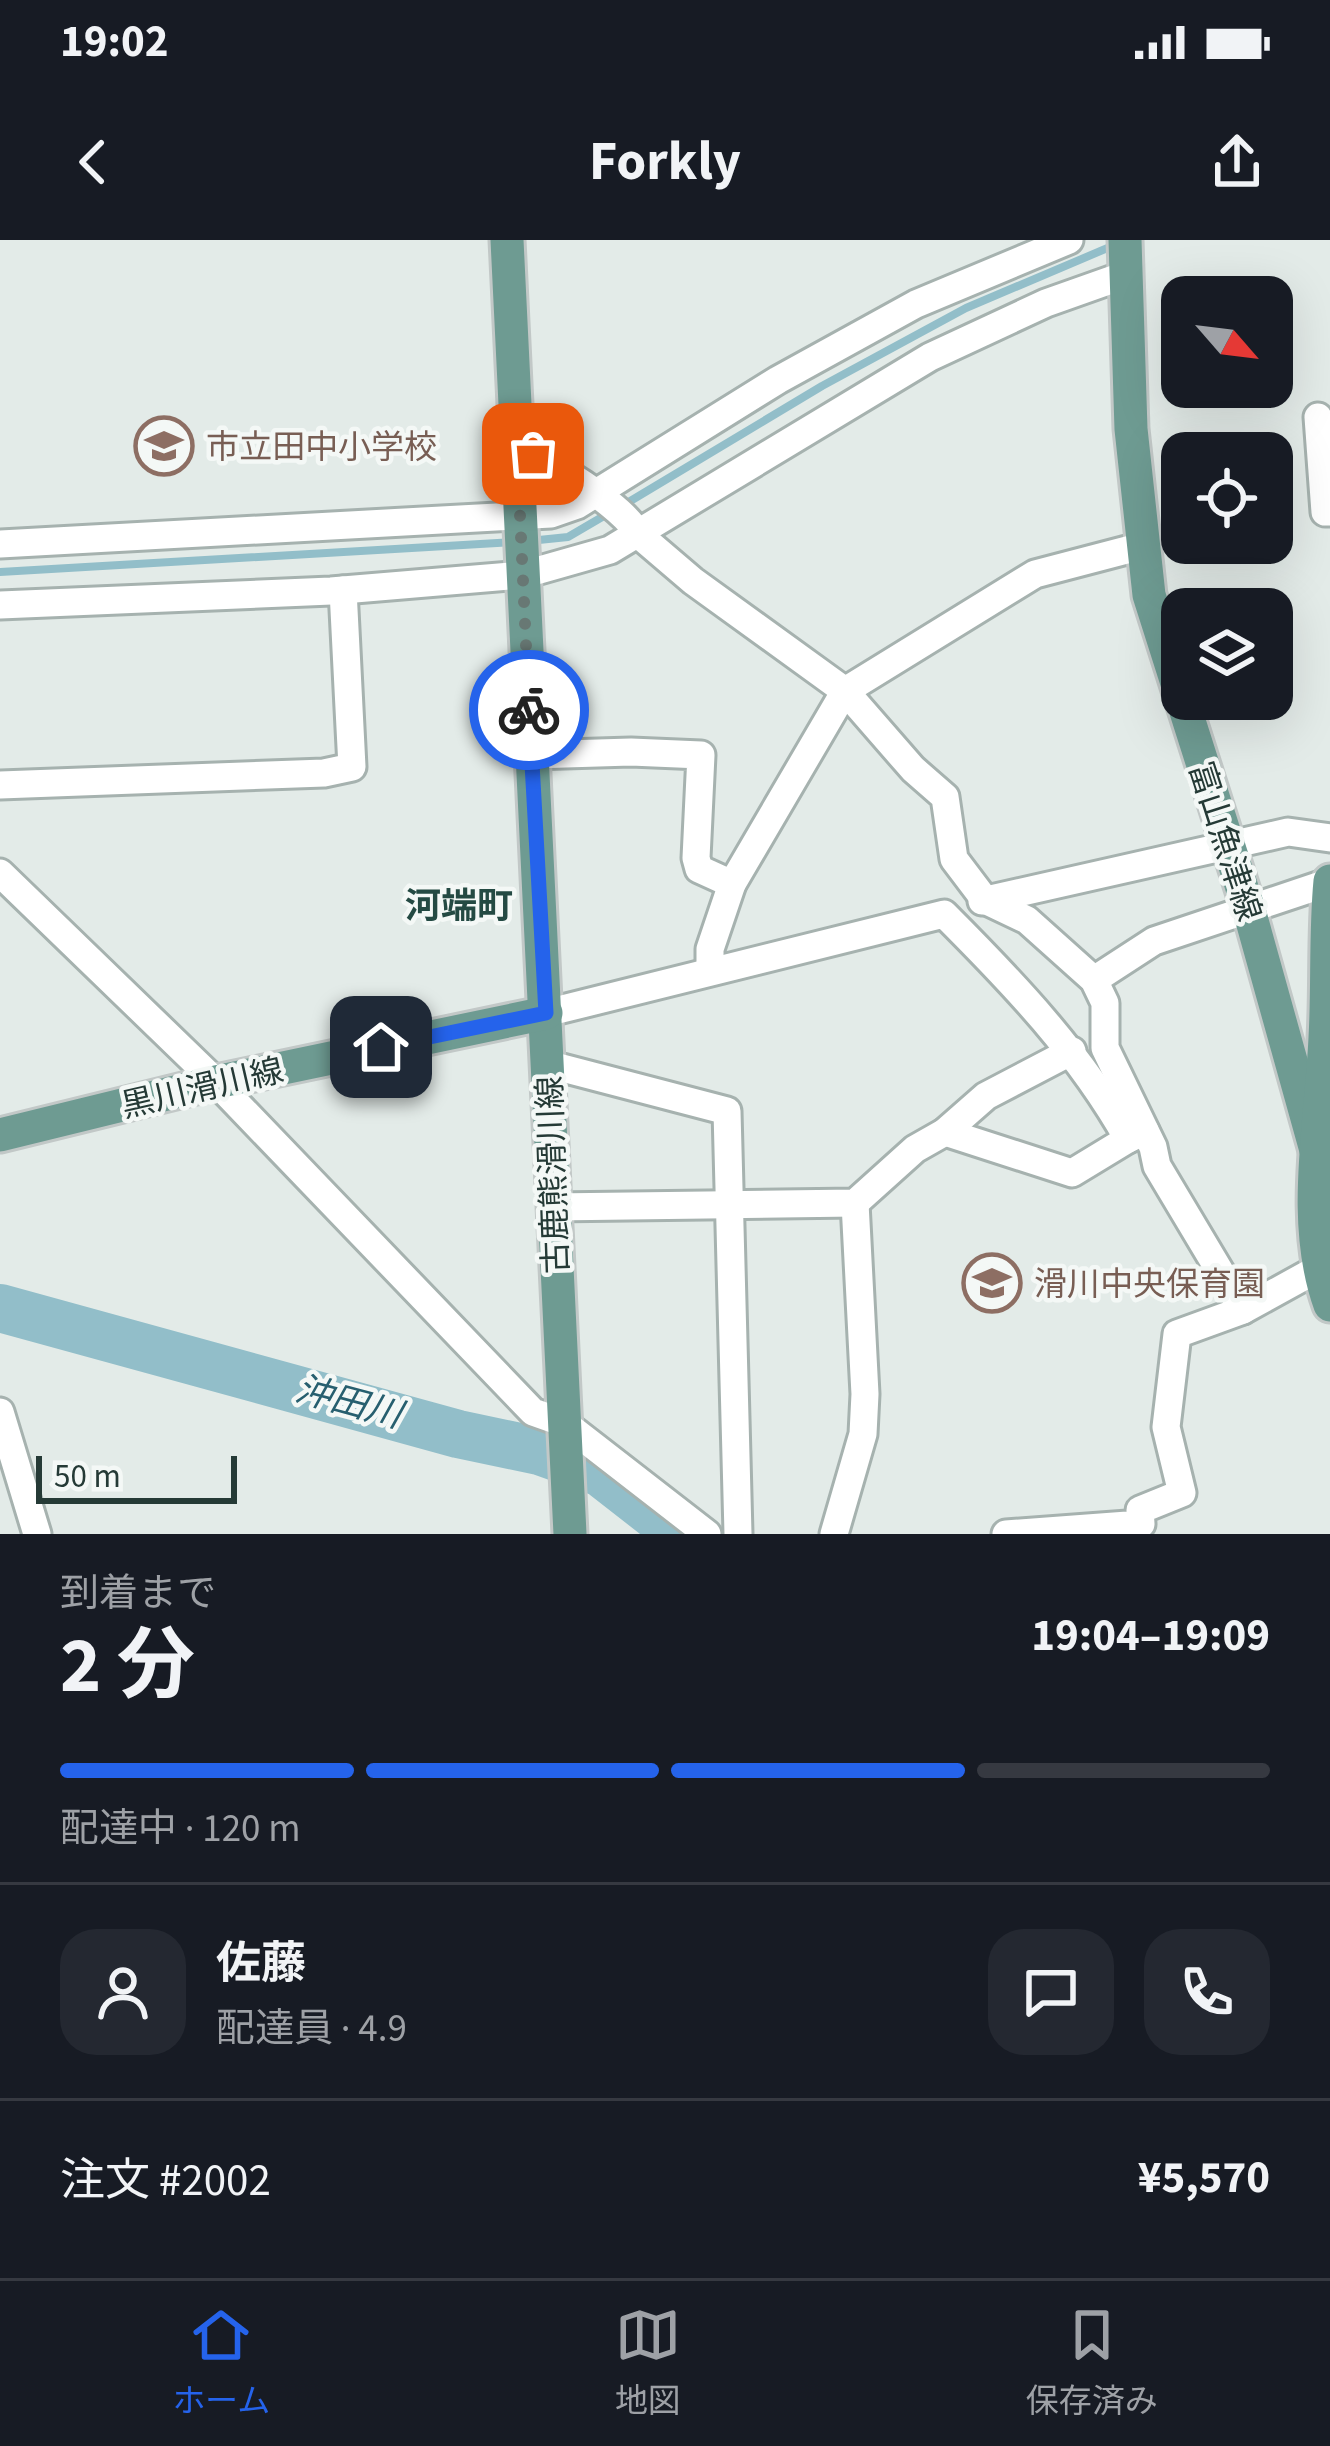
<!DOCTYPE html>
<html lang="ja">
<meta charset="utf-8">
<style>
body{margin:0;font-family:"Source Sans 3","Noto Sans JP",sans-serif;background:#242831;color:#f1f3f6;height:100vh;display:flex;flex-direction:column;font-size:45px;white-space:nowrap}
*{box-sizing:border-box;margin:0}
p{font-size:39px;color:#9ea1a6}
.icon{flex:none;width:66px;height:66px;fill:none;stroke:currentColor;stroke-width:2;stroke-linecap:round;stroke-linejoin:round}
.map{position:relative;height:1294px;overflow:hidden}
.details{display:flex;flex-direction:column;background:#171b24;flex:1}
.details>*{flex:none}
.needle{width:78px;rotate:118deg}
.buttons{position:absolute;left:1161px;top:36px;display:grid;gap:24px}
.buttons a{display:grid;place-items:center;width:132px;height:132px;border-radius:24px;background:#171b24;box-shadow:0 12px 48px #0002;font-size:60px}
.scale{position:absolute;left:36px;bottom:30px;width:201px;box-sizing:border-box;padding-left:12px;border:6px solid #253a36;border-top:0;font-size:33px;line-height:42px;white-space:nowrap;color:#253a36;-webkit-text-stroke:9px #f4f8f6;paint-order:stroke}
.pin{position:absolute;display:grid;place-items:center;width:102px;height:102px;color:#fff;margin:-51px;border-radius:24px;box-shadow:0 6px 18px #0006}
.courier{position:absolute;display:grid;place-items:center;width:120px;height:120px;margin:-60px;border:9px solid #2563eb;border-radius:50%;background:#fff;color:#222;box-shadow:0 3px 15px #0007}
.headline em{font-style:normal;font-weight:700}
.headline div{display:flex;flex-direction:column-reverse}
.headline{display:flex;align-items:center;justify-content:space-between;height:204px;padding:0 60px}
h1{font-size:78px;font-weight:700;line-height:90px}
.bar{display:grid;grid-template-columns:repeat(4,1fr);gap:18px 12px;align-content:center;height:144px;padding:0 60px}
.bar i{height:15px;border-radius:9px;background:#363941}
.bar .active{background:#2563eb}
.bar p{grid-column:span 4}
.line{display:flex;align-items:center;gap:30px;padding:0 60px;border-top:3px solid #363941}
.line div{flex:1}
.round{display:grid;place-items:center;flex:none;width:126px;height:126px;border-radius:36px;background:#242831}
.status{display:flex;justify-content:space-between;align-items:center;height:84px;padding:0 60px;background:#171b24;direction:ltr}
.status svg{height:33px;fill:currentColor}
header{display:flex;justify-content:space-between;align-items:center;height:156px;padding:0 60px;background:#171b24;font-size:54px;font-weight:700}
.dock{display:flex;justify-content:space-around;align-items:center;height:168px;border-top:3px solid #363941;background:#171b24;font-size:33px;color:#9ea1a6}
.dock a{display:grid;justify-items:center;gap:6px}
.dock .active{color:#2563eb}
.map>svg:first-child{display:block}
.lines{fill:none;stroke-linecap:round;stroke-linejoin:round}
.stream{stroke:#92bec9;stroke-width:8}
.river{stroke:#92bec9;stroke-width:48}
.minor-casing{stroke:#a6b2af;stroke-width:33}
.major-casing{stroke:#c2c8c7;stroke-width:39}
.minor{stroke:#fff;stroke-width:27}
.major{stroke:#6e9b92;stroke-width:33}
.done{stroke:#687874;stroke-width:12;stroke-dasharray:0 21.6}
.route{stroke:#2563eb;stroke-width:15}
.labels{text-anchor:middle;stroke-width:9;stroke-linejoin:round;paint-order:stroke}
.education-label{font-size:33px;fill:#785e54;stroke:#f4f8f6;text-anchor:start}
.street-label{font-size:33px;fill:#253a36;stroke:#f4f8f6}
.neighbourhood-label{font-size:36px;font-weight:bold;fill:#244a43;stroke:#f4f8f6}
.water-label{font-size:36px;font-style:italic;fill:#275f6f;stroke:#f4f8f6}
</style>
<div class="status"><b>19:02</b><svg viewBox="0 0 49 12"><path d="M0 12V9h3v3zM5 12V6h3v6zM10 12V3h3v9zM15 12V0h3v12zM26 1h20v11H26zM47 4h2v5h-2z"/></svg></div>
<header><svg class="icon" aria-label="back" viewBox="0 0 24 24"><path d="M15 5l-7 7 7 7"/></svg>Forkly<svg class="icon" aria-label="share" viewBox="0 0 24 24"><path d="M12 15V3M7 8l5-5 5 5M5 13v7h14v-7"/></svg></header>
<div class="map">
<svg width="1330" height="1294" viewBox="0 0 1330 1294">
<rect width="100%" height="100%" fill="#e3ebe8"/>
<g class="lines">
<g class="stream">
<path d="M 622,266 L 822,146 L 966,68 L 1117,4"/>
<path d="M 529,301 L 568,297 L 609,273"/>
<path d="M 0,332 L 514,302"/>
</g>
<path class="river" d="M 0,1068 L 458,1194 L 539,1211 L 601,1233 L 679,1294"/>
<defs>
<g id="minor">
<path d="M 1318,177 L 1325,272 L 1330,272"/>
<path d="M 517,210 C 546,216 625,268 638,294 L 693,341 L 845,451 L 913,529 L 945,557 L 954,619 L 985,660 L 1027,680 L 1094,740 L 1105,763 L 1105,808 L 1153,907 L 1157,926 L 1243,1070"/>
<path d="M 0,304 L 551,274 L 577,265 L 778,140 L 916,64 L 1069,0"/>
<path d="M 0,365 L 331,351 L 522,335 L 610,310 L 930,117 L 1046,63 L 1125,35"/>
<path d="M 532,515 L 631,512 L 701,515 L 696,618 L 699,629 L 732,644"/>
<path d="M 0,545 L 324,533 L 352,527 L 343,350"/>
<path d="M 0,633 L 216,842 L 533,1172 L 564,1183 L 707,1294"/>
<path d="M 982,661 L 1288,592 L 1330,598"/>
<path d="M 710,730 L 710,709 L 732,644 L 845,451 L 1035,334 L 1142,306"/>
<path d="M 1094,740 L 1154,701 L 1330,642"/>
<path d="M 546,773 L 944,674 C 1013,743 1080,813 1128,899 L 1145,891"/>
<path d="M 547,824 L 727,871 L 738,1294"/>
<path d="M 945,892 L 1072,933 L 1128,899"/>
<path d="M 552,967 L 855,963 L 915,909 L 945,892 L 986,856 L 1072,811"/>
<path d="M 0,1172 L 37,1294"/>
<path d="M 834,1294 L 863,1194 L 865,1154 L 855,963"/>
<path d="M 1006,1294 L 1141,1284 L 1140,1270 L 1182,1253 L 1166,1187 L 1177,1094 L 1243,1070 L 1330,1022"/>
</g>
<g id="major">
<path d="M 507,0 L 570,1294"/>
<path d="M 1125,0 L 1131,189 L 1149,355 L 1249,670 L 1317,914"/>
<path d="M 1330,641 C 1325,693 1328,746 1325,798 C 1321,885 1300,982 1330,1065"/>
<path d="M 0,895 L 216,842 L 546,773"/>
</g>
</defs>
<use href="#minor" class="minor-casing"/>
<use href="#major" class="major-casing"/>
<use href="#minor" class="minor"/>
<use href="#major" class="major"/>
</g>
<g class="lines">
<path class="done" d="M 529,470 L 517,210 L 533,214"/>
<path class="route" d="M 381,807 L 546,773 L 529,470"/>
</g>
<defs>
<symbol id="school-ring" viewBox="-11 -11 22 22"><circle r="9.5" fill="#f4f8f6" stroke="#8d6e63" stroke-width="1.5"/><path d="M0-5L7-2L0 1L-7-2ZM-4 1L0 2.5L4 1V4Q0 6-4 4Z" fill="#8d6e63"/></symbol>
</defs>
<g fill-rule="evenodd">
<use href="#school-ring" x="131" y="173" width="66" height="66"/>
<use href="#school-ring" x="959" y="1010" width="66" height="66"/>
</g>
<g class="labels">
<g class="education-label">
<text x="206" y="218">市立田中小学校</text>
<text x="1034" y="1055">滑川中央保育園</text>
</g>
<g class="street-label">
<text transform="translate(1226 601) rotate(72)" y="12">富山魚津線</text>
<text transform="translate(202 847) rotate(-13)" y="12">黒川滑川線</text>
<text transform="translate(552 935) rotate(-92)" y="12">古鹿熊滑川線</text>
</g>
<g class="neighbourhood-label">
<text x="459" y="678">河端町</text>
</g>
<g class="water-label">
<text transform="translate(349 1161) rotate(15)" y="13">沖田川</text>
</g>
</g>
</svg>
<div class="buttons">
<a><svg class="needle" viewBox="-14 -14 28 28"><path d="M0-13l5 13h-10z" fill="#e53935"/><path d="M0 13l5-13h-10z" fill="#9ea1a6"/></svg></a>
<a><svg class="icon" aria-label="locate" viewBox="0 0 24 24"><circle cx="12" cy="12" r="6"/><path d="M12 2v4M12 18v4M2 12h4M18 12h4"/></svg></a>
<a><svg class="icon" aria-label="layers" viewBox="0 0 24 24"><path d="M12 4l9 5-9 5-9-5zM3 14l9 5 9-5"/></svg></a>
</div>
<div class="scale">50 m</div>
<div class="pin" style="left:533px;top:214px;background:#ea580c"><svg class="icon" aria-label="bag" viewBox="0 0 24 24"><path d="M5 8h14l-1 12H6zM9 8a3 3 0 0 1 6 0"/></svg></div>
<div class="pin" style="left:381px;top:807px;background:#1f2937"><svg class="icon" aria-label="home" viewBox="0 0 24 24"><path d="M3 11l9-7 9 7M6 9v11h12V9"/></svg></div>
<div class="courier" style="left:529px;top:470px"><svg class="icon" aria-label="bike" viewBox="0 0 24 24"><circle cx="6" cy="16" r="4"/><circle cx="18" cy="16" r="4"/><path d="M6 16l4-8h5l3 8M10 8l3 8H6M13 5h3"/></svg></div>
</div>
<section class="details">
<div class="headline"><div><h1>2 分</h1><p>到着まで</p></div><em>19:04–19:09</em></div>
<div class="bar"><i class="active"></i><i class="active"></i><i class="active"></i><i></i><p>配達中 · 120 m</p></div>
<div class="line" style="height:216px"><a class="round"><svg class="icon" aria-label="person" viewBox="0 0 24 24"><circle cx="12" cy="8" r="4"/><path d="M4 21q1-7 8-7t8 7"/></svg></a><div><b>佐藤</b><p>配達員 · 4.9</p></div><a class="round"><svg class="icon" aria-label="chat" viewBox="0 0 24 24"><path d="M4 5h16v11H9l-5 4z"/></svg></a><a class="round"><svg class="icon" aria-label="phone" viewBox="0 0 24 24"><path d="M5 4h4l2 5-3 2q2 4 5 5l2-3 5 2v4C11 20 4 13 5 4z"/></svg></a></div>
<div class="line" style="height:156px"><div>注文 #2002</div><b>¥5,570</b></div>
</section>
<nav class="dock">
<a class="active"><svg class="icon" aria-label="home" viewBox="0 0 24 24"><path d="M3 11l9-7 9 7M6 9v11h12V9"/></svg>ホーム</a>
<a><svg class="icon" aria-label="map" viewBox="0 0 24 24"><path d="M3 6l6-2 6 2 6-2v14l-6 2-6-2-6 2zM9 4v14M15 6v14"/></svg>地図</a>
<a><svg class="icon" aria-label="saved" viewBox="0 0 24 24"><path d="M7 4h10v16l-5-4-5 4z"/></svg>保存済み</a>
</nav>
